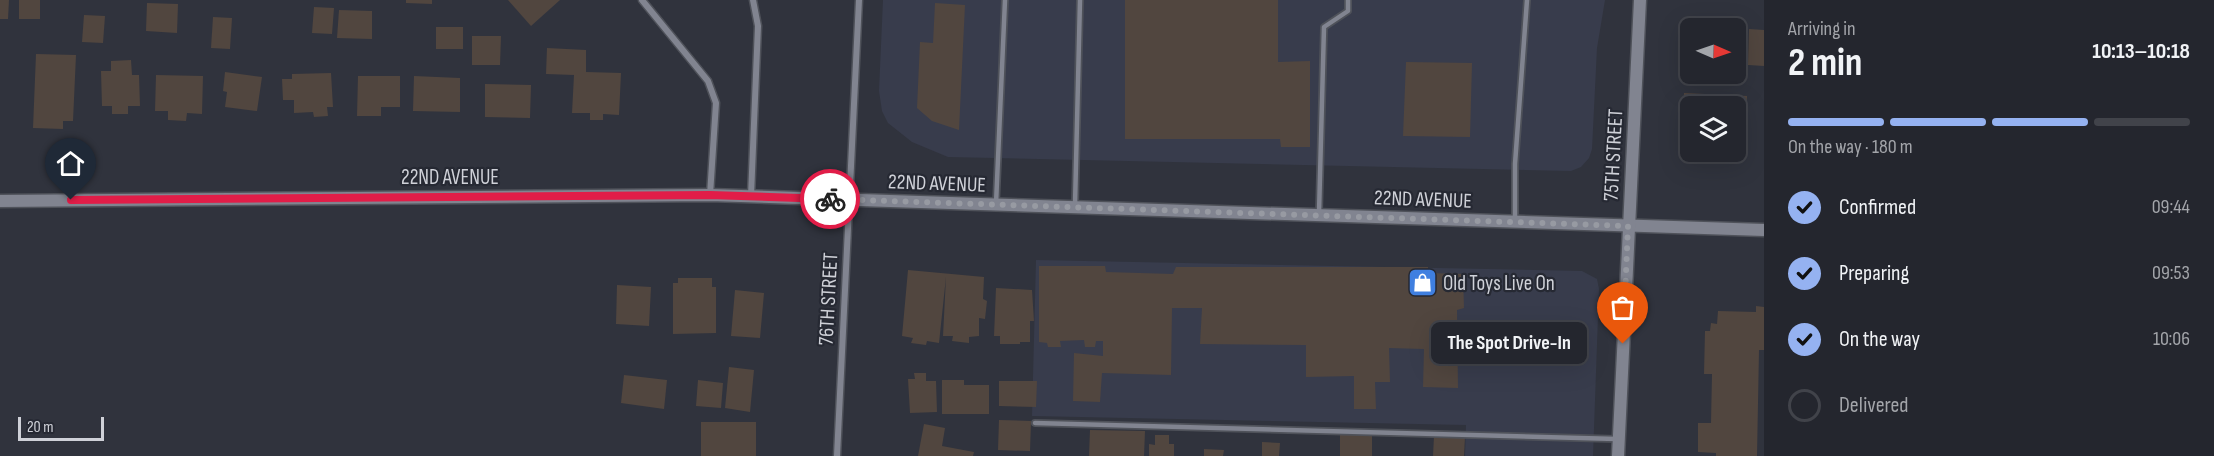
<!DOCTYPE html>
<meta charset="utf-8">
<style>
body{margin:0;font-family:"Sofia Sans Condensed",sans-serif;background:#2c2e36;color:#f1f3f6;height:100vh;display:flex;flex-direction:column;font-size:22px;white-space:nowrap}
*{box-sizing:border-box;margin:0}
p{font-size:20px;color:#a3a5aa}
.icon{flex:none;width:33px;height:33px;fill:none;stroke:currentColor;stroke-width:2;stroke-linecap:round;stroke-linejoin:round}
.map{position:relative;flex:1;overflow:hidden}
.sheet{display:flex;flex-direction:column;background:#24262e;width:450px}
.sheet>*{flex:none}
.needle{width:39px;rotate:92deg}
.buttons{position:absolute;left:1680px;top:18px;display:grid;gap:12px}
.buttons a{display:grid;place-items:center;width:66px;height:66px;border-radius:9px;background:#24262e;box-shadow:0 6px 24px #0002,0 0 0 2px #41434a;font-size:30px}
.scale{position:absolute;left:18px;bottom:15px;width:86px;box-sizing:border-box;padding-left:6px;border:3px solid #cfd1d8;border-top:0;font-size:16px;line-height:21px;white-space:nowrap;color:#cfd1d8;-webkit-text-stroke:4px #262933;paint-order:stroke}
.pin{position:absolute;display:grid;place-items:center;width:51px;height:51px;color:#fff;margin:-62px -26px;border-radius:50% 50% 50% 0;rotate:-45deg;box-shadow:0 0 6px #0007}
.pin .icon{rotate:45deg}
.courier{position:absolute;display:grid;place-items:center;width:60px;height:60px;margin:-30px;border:4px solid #e11d48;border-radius:50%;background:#fff;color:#222;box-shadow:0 2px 8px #0007}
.bubble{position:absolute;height:42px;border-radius:9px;background:#24262e;box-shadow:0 6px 24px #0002,0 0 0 2px #41434a;font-size:20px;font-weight:700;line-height:42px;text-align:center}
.overview em{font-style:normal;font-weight:700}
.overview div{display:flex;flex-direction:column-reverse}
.overview{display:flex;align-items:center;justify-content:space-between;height:102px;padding:0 24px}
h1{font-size:39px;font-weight:700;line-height:45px}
.bar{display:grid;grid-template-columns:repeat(4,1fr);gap:9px 6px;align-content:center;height:72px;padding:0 24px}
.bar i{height:8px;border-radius:4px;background:#41434a}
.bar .on{background:#95b2f1}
.bar p{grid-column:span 4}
ol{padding:0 24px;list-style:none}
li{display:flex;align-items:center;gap:18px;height:66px}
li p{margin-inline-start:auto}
li .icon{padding:6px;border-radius:50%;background:#95b2f1;color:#111;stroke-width:4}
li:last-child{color:#a3a5aa}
li i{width:33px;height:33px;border:3px solid #41434a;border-radius:50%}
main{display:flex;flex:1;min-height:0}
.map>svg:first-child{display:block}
.built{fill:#383c4c}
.building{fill:#51463f}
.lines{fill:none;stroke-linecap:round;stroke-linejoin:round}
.lane-casing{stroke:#4f525a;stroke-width:8}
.street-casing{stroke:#4f525a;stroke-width:9}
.secondary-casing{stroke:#4f525a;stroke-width:15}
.lane{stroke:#818490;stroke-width:4.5}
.street{stroke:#818490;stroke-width:6}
.secondary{stroke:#818490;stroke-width:12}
.done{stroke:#979aa2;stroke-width:6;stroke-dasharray:0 10.8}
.route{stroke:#e11d48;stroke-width:8}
.labels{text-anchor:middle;stroke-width:4.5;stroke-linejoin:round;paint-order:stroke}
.street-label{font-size:21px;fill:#cfd1d8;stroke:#262933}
.poi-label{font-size:21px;fill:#cfd1d8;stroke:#262933;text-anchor:start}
</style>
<main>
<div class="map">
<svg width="1764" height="456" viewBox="0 0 1764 456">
<rect width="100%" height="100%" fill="#30333d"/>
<g class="built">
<path d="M 883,0 L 1605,0 L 1597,48 L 1592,149 L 1589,158 L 1581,167 L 1571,171 L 948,157 L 912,142 L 888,123 L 882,111 L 879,91 Z"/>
<path d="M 1036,260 L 1582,271 L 1597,279 L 1599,289 L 1593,456 L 1465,456 L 1466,425 L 1032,416 Z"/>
</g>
<g class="building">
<path d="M 0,0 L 9,0 L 8,19 L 0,19 Z"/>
<rect x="19" y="0" width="21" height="19"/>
<path d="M 406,0 L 432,0 L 432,4 L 406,3 Z"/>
<path d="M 508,0 L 560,0 L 531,26 Z"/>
<path d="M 1125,0 L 1278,0 L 1278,62 L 1310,61 L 1310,147 L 1281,147 L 1280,139 L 1125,139 Z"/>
<path d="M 147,3 L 178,4 L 177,33 L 146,31 Z"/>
<path d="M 935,3 L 965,5 L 959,130 L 932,121 L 917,108 L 920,42 L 933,43 Z"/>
<path d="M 314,7 L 334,8 L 332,34 L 312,33 Z"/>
<path d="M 339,10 L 372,11 L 372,39 L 337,38 Z"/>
<path d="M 84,15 L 105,16 L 103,43 L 82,42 Z"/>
<path d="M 213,17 L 232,18 L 230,49 L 211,48 Z"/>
<rect x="436" y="27" width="27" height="22"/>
<path d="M 1749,29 L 1764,30 L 1764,66 L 1748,65 Z"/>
<path d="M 472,36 L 501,36 L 500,65 L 472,65 Z"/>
<path d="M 547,48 L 586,50 L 586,72 L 621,73 L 619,115 L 603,114 L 603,120 L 590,120 L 590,113 L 572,113 L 574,75 L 546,74 Z"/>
<path d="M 36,54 L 76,55 L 73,121 L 63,121 L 63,129 L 33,128 Z"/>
<path d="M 131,60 L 132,75 L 139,75 L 140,106 L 128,106 L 128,114 L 112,114 L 112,106 L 102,106 L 101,71 L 111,71 L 111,61 Z"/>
<path d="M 1406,62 L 1472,63 L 1470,137 L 1403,136 Z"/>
<path d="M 225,72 L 262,77 L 257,111 L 225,107 L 227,92 L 223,91 Z"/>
<path d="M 331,73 L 333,107 L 327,107 L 328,116 L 314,117 L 313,112 L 294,113 L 294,100 L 283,100 L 282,79 L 292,79 L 292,74 Z"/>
<path d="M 156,75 L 203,76 L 202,114 L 187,113 L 186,121 L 168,120 L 168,111 L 155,111 Z"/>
<path d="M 358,76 L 400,76 L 400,107 L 381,107 L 381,116 L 357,116 Z"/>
<path d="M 414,76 L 460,78 L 460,112 L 413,111 Z"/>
<path d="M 485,84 L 531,85 L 530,118 L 485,117 Z"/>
<path d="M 1684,93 L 1747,96 L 1745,146 L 1736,145 L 1736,106 L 1690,106 L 1690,147 L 1682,146 Z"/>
<path d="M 1039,266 L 1105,266 L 1106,272 L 1173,274 L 1176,267 L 1428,267 L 1428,273 L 1463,274 L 1464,308 L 1457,310 L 1458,388 L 1423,387 L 1424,349 L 1389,348 L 1390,382 L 1375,382 L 1376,409 L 1354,409 L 1354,376 L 1306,377 L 1306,345 L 1200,344 L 1202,308 L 1172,308 L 1171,375 L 1102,373 L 1100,402 L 1073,401 L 1074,353 L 1103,356 L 1103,341 L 1096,341 L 1095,347 L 1085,347 L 1084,340 L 1060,341 L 1061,347 L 1048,347 L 1047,343 L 1039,342 Z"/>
<path d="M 908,270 L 984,277 L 983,299 L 987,301 L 985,319 L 979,318 L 979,336 L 969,337 L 969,343 L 952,341 L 953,336 L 943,336 L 946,277 L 939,343 L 927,341 L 926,345 L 911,343 L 913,338 L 902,336 Z"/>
<path d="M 678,278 L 712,278 L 712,287 L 716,287 L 716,333 L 673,334 L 673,283 L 678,283 Z"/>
<path d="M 617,285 L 651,287 L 649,326 L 616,324 Z"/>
<path d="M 996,288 L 1032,290 L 1034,321 L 1030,321 L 1030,342 L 1020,342 L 1020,344 L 1000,344 L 1000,336 L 994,336 Z"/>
<path d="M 735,290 L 764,293 L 760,338 L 731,336 Z"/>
<path d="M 1756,306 L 1764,307 L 1764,350 L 1759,350 L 1757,456 L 1716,456 L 1716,453 L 1698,452 L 1698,423 L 1711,423 L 1712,374 L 1704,374 L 1705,331 L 1710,331 L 1711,323 L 1717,324 L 1718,311 L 1756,312 Z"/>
<path d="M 1468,324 L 1545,325 L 1545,365 L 1468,364 Z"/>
<path d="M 729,367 L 754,370 L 750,412 L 725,408 Z"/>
<path d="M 914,373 L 926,373 L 926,381 L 936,381 L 937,412 L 910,413 L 908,379 L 915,379 Z"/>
<path d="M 624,375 L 667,380 L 664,409 L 621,403 Z"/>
<path d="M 698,380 L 723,383 L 721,408 L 696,406 Z"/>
<path d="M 942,380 L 964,380 L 964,385 L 989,385 L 989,414 L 942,414 Z"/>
<path d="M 999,381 L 1037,381 L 1036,407 L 999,406 Z"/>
<path d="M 999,420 L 1031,421 L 1030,451 L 998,450 Z"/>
<rect x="701" y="422" width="55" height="34"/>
<path d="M 924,424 L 945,428 L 942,446 L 974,452 L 973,456 L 918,456 Z"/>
<path d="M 1090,430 L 1145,431 L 1144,456 L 1089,456 Z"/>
<path d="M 1155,435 L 1169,435 L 1169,444 L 1174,444 L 1174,456 L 1149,456 L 1149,444 L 1155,445 Z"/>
<rect x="1340" y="435" width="32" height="21"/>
<path d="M 1434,436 L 1465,437 L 1464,456 L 1433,456 Z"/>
<path d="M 1262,442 L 1280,443 L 1279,456 L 1262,456 Z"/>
<path d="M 1204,449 L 1224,450 L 1223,456 L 1204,456 Z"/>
</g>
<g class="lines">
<defs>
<g id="lane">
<path d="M 996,204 L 1005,0"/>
<path d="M 1075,205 L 1080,0"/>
<path d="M 1319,213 L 1324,27 L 1348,11 L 1348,0"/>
<path d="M 1515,222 L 1515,164 L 1527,0"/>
<path d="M 1035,423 L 1617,439"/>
</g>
<g id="street">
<path d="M 642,0 L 708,81 L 716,103 L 710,195"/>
<path d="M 751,196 L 758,26 L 753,0"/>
<path d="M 837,456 L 859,0"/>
</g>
<g id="secondary">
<path d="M 0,201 L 710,195 L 1764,230"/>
<path d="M 1618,456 L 1640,0"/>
</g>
</defs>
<use href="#lane" class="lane-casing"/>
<use href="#street" class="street-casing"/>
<use href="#secondary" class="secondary-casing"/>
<use href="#lane" class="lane"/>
<use href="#street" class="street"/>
<use href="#secondary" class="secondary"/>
</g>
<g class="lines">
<path class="done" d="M 830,199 L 1628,226 L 1623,344"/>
<path class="route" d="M 71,200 L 710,195 L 830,199"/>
</g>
<defs>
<symbol id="shop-square" viewBox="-11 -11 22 22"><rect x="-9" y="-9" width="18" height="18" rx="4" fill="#3f7fe0" stroke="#262933"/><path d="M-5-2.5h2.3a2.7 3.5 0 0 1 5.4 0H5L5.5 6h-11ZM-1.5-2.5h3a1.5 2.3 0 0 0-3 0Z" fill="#fff"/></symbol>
</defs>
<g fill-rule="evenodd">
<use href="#shop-square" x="1406" y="266" width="33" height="33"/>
</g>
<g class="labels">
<g class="street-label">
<text transform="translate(1613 155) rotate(-87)" y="7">75TH STREET</text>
<text x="450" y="184">22ND AVENUE</text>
<text transform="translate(937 183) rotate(2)" y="7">22ND AVENUE</text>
<text transform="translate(1423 199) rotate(2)" y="7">22ND AVENUE</text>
<text transform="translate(828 299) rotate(-87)" y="7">76TH STREET</text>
</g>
<g class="poi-label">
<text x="1443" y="290">Old Toys Live On</text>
</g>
</g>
</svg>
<div class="buttons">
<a><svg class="needle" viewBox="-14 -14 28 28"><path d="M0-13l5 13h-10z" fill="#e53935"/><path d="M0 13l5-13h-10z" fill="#a3a5aa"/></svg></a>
<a><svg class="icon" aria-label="layers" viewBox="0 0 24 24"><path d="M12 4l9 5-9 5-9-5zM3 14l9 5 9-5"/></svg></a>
</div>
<div class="scale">20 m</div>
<div class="pin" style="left:1623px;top:344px;background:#ea580c"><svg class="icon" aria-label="bag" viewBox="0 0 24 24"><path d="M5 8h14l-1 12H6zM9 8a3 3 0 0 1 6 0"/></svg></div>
<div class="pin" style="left:71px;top:200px;background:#1f2937"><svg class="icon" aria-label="home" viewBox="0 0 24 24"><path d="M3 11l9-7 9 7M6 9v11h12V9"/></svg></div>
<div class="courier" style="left:830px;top:199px"><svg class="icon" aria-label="bike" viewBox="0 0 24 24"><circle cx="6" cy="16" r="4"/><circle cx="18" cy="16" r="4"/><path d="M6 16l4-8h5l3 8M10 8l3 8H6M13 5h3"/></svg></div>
<div class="bubble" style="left:1431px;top:322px;width:156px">The Spot Drive-In</div>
</div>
<section class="sheet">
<div class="overview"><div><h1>2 min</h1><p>Arriving in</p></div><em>10:13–10:18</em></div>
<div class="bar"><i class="on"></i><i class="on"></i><i class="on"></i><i></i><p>On the way · 180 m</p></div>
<ol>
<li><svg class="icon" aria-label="check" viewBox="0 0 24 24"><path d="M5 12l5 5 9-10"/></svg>Confirmed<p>09:44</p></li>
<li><svg class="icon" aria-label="check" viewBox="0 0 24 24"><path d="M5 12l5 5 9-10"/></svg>Preparing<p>09:53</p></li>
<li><svg class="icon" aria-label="check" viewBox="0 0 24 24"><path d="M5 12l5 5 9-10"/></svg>On the way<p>10:06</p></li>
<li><i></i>Delivered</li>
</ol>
</section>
</main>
